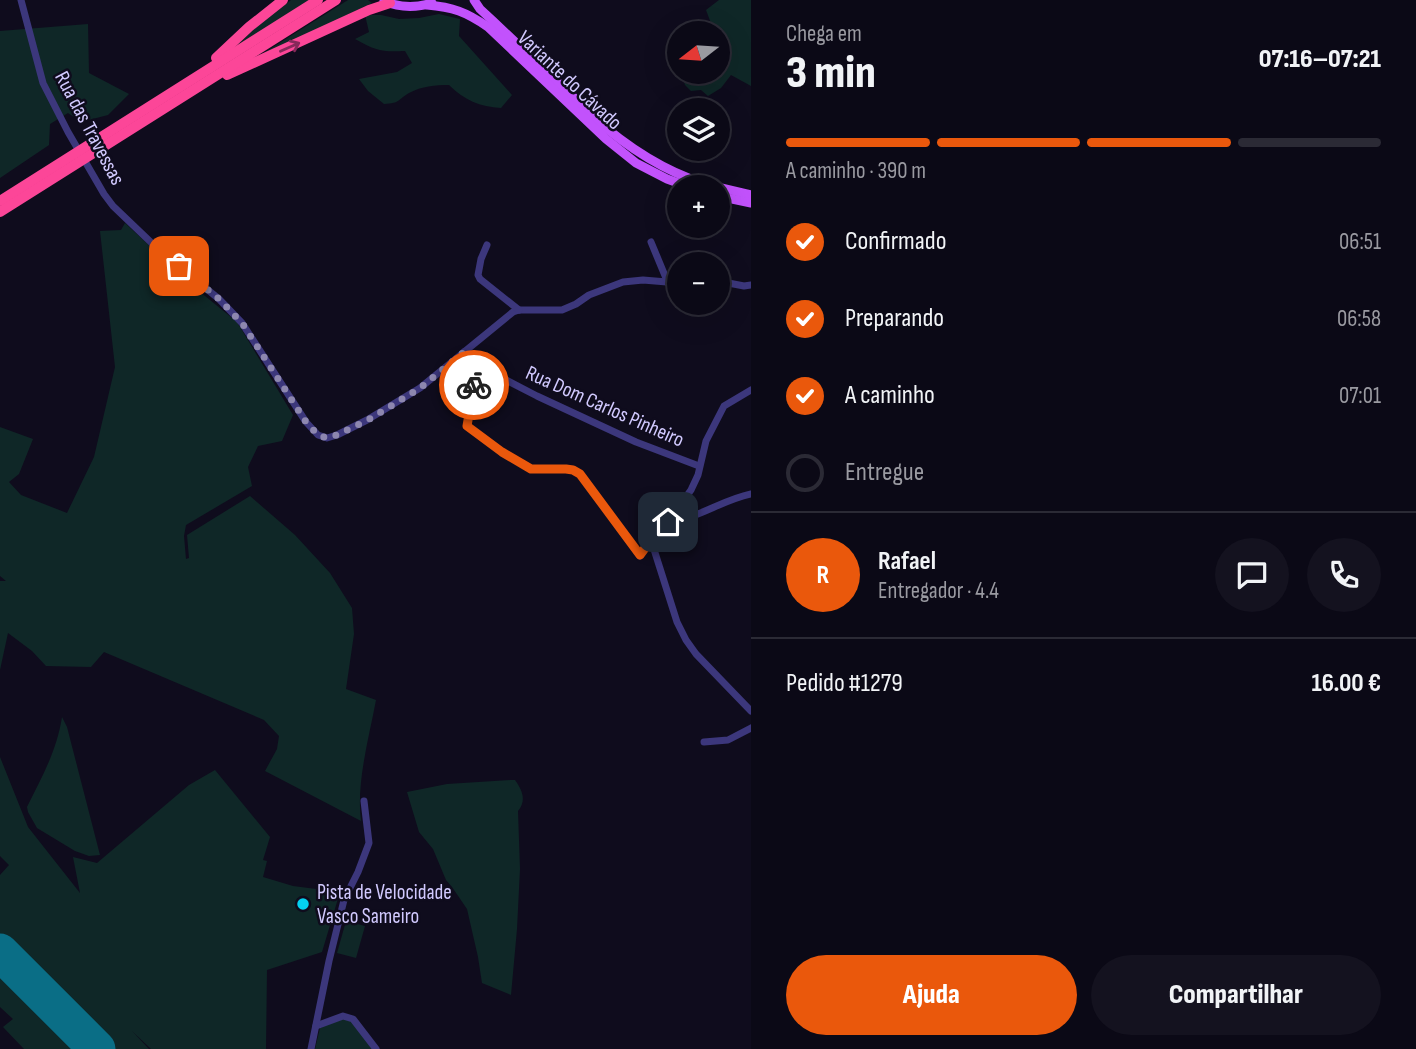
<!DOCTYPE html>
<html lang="pt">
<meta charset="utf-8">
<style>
body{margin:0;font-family:"Sofia Sans Condensed",sans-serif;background:#14121f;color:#f1f3f6;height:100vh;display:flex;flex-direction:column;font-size:26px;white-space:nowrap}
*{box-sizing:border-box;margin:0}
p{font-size:23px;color:#9a9aa1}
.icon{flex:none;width:38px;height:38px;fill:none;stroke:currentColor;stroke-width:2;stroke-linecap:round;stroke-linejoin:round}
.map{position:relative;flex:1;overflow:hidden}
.drawer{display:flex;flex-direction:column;background:#0b0916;width:665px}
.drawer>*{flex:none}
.needle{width:46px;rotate:253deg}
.controls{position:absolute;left:667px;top:21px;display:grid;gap:14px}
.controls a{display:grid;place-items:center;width:63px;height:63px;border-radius:50%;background:#0b0916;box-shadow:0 7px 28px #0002,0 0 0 2px #2b2a35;font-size:35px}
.pin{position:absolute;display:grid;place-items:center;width:60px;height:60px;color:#fff;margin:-30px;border-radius:14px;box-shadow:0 4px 10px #0006}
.courier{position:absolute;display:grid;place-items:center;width:70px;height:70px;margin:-35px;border:5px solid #ea580c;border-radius:50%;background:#fff;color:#222;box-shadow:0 2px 9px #0007}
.head em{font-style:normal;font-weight:800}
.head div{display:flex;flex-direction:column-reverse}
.head{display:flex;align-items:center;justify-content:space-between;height:119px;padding:0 35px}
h1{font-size:46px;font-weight:800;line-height:52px}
.bar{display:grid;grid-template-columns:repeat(4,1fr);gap:10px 7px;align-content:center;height:84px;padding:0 35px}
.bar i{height:9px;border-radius:5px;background:#2b2a35}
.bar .on{background:#ea580c}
.bar p{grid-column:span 4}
.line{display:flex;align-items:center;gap:18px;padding:0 35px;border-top:2px solid #2b2a35}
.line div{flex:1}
.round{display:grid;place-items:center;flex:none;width:74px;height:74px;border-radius:37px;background:#14121f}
ol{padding:0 35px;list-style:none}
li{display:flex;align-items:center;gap:21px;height:77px}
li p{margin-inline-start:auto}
li .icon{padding:7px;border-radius:50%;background:#ea580c;color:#fff;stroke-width:4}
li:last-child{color:#9a9aa1}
li i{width:38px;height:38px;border:4px solid #2b2a35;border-radius:50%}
.cta{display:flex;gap:14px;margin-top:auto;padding:14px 35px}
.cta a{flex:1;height:80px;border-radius:42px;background:#ea580c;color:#fff;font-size:28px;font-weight:800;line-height:80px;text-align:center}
.cta a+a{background:#14121f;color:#f1f3f6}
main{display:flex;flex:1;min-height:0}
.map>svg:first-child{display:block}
.green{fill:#0f2727}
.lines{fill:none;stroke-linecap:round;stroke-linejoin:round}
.runway{stroke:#0a6e86;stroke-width:37}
.minor{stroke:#3c377c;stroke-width:7}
.major{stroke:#c252fc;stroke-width:9}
.highway{stroke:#fc4698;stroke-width:10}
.oneway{stroke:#86295a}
.done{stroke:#8d87af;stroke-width:7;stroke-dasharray:0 12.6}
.route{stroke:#ea580c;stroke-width:9}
.poi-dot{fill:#04d1f0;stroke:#0f0c1d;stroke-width:2.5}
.labels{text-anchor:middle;stroke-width:5;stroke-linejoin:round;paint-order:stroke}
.street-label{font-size:21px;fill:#d1c9fe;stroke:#0f0c1d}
.poi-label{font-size:21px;fill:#d1c9fe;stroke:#0f0c1d;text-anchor:start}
</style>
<main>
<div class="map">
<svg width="751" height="1049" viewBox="0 0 751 1049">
<rect width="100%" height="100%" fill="#0f0c1d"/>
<g class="green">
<path d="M 291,0 L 309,0 L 235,48 L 253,30 Z"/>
<path d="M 348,0 L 368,0 L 372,3 L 246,64 Z"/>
<path d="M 719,0 L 751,0 L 751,86 L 731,75 L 721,88 L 708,96 L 701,90 L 691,91 L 685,85 L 681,73 L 683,72 L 718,72 L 718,33 L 709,33 L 712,26 L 706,10 Z"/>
<path d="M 439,14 L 460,19 L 459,36 L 512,95 L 501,108 C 480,107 464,100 449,85 C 435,85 422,86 409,93 C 397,100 401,103 384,104 L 368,91 L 359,79 L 397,72 L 412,63 L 405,51 C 382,52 376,51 355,39 L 369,32 L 365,15 L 381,15 L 399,19 L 419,18 Z"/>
<path d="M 88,24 L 89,73 L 129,94 L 108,115 L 81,122 L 68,113 L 50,124 L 49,145 L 0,178 L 0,31 Z"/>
<path d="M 125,223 L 194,287 L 237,322 L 293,415 L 282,441 L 258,446 L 248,467 L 252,486 L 186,525 L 184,536 L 186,559 L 189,558 L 187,535 L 250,496 L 295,535 L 330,573 L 352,608 L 354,634 L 346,689 L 376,700 C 369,738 356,783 361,821 L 265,771 L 277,749 L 279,736 L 264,720 L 104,652 L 91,667 L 46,666 L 32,651 L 8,633 L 0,670 L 0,581 L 6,581 L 0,576 L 0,427 L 33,439 L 19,474 L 9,482 L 21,495 L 67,513 L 94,457 L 115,367 L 100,231 L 121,230 Z"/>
<path d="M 62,717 L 67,727 L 100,855 L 89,856 L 75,851 L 37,828 L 28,812 L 27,807 C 42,777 57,750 62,717 Z"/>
<path d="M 0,757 L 28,827 L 80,893 L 73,857 L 97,863 L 189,785 L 215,770 L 270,837 L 263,860 L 267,861 L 263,877 L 293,886 L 340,892 L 322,952 L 267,970 L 266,1049 L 151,1049 L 132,1031 L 149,1049 L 111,1049 L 0,938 L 0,875 L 9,865 L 0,856 Z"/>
<path d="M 510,780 L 515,780 C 522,790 527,800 518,811 L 520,869 L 517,929 L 511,995 L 482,983 L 478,957 L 467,909 L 452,887 L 446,880 L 433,849 L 419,832 L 407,792 L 447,784 Z"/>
<path d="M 346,921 L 365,926 L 356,958 L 337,953 Z"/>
<path d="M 0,964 L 84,1049 L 24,1049 L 3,1027 L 13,1019 L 0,1007 Z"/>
<path d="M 339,1018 L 351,1021 L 373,1049 L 315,1049 L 320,1028 Z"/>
</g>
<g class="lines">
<path class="runway" d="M 0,952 L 97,1049"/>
<g class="minor">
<path d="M 21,0 L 43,83 L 68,132 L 104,194 L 113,206 L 159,250 L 219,299 L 242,323 L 306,422 L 318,435 L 327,438 L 337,435 L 367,420 L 420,388 L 513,312 L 519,310 L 562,310 L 576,304 L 589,295 L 623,282 L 643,280 L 679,283"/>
<path d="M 651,242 L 668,283"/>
<path d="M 487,245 L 481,259 L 478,275 L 480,279 L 519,310"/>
<path d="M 718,281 L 744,286 L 751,285"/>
<path d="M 464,352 L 479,366 L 537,396 L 636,442 L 699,466"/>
<path d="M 479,366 L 476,373 L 467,426 L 502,452 L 531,469 L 566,469 L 573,470 L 580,474 L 640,556 L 651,540 L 668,522 L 691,490 L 698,475 L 706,441 L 724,406 L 751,390"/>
<path d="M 668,522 C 697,519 722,500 751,494"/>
<path d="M 651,540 L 677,622 L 686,640 L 696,654 L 751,711"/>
<path d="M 704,742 L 728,740 L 751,728"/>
<path d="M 316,1026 L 343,1016 L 353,1019 L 376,1049"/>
<path d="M 311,1049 L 329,961 L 344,900 L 358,872 L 369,843 L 364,801"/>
</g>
<g class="major">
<path d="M 474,0 L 480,9 L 493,21 L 606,128 C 639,155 675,177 717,187"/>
<path d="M 384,1 C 400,8 416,8 432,3"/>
<path d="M 427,5 C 453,7 466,12 488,27 L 606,139 L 636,163 L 667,179 L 689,187"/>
<path d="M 718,187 L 751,195"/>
<path d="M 718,196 L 751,203"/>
</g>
<g class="highway">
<path d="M 216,58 L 249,27 L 283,0"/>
<path d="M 227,75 L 369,10 L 390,3"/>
<path d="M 0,201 L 318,0"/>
<path d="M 0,212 L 336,0"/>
</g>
</g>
<defs><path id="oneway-shaft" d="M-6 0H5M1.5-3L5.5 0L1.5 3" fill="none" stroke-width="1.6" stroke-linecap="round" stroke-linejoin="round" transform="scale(1.75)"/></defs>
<use class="oneway" href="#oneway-shaft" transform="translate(290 47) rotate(-24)"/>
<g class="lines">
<path class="done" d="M 179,266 L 219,299 L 242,323 L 306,422 L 318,435 L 327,438 L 337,435 L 368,420 L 420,388 L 464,352 L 479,366 L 474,385"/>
<path class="route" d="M 474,385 L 467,426 L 502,452 L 531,469 L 566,469 L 573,470 L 580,474 L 640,555 L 651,540 L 668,522"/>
</g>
<circle class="poi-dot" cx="303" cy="904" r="7"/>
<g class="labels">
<g class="street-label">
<text transform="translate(570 80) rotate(43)" y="7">Variante do Cávado</text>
<text transform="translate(90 128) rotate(62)" y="7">Rua das Travessas</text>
<text transform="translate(605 406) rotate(24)" y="7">Rua Dom Carlos Pinheiro</text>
</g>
<g class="poi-label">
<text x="317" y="899">Pista de Velocidade<tspan x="317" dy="24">Vasco Sameiro</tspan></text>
</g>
</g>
</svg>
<div class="controls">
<a><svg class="needle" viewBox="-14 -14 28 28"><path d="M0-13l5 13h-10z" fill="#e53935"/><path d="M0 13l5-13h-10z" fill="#9a9aa1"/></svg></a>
<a><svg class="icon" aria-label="layers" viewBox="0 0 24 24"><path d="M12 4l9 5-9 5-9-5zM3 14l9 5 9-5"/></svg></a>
<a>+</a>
<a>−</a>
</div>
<div class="pin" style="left:179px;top:266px;background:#ea580c"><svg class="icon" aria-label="bag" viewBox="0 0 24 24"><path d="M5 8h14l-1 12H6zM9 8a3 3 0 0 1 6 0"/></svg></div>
<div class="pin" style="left:668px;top:522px;background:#1f2937"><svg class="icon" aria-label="home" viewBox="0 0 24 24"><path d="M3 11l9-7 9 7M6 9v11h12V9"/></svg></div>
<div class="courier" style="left:474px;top:385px"><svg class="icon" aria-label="bike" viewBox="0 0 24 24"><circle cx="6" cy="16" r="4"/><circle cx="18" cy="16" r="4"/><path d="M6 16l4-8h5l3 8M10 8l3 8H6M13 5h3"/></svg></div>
</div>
<section class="drawer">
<div class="head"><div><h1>3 min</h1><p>Chega em</p></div><em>07:16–07:21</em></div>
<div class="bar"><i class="on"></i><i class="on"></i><i class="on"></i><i></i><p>A caminho · 390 m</p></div>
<ol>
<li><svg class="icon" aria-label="check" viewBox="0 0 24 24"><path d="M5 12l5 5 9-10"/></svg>Confirmado<p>06:51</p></li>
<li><svg class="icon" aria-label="check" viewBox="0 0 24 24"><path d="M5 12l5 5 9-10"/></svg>Preparando<p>06:58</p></li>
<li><svg class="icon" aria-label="check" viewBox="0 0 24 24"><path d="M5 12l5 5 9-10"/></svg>A caminho<p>07:01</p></li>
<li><i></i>Entregue</li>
</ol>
<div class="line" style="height:126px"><b class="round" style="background:#ea580c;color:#fff">R</b><div><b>Rafael</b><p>Entregador · 4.4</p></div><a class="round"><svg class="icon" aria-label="chat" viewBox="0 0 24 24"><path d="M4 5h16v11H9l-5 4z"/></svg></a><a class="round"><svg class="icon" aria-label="phone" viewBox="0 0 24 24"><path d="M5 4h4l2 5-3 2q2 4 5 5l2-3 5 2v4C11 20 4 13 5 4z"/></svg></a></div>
<div class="line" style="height:91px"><div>Pedido #1279</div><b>16.00 €</b></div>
<div class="cta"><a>Ajuda</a><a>Compartilhar</a></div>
</section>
</main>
